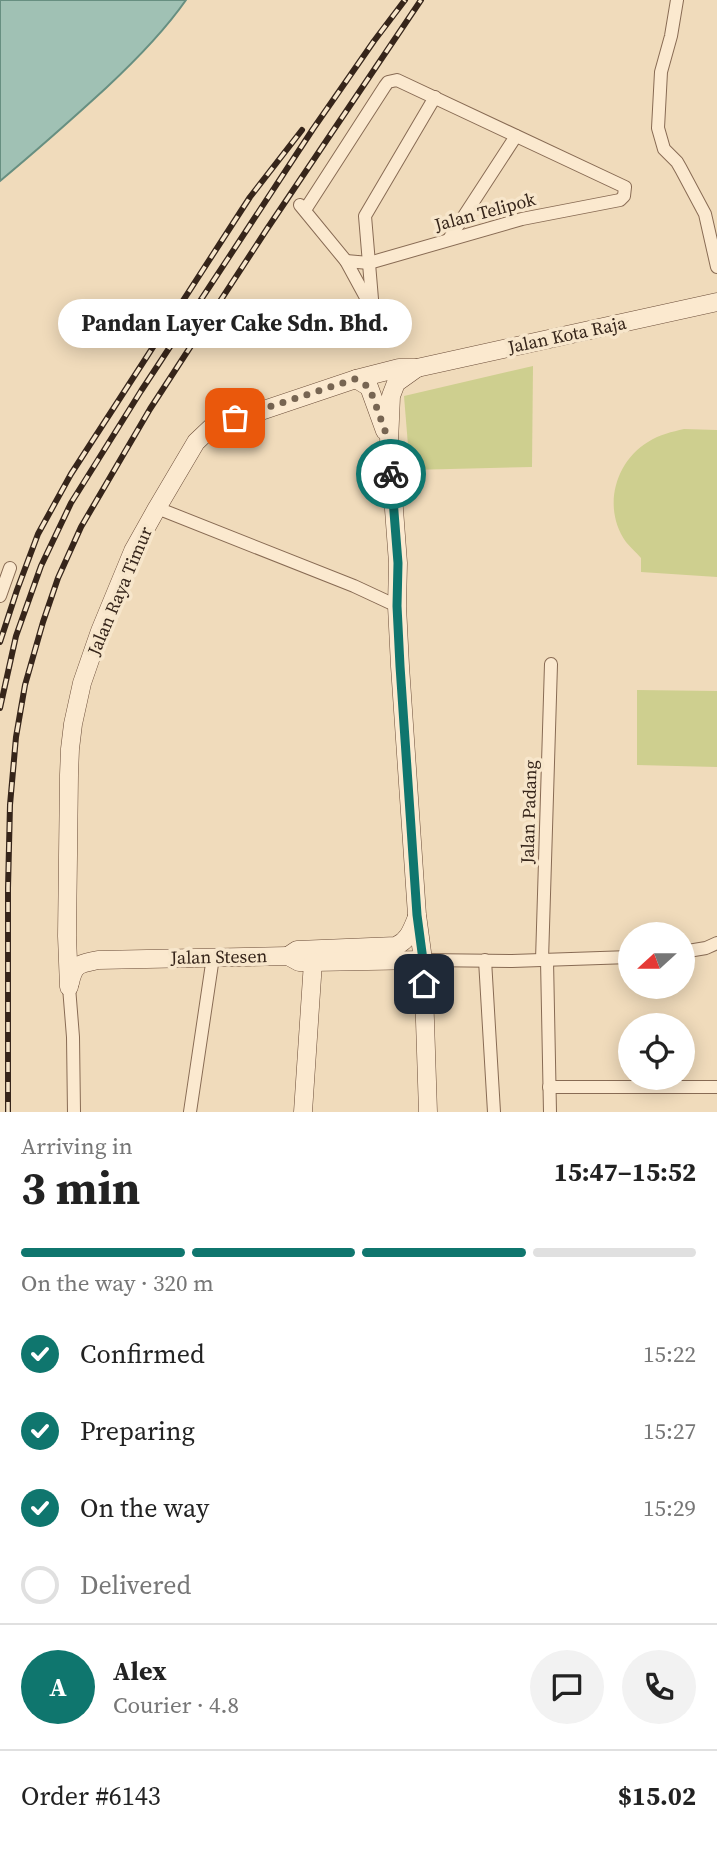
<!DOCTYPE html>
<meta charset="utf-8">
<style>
body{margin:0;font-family:"Source Serif 4",serif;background:#f2f2f2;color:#222;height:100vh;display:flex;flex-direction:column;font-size:26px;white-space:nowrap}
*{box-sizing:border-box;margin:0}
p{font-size:23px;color:#767676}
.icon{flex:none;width:38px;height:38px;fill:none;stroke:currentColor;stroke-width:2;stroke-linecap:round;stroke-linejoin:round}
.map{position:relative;height:1112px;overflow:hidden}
.details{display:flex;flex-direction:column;background:#fff;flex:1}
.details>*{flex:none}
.needle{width:46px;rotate:249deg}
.tools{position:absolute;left:618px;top:922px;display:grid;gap:14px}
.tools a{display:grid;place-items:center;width:77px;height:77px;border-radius:50%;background:#fff;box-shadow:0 4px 18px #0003;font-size:35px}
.pin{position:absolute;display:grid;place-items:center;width:60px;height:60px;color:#fff;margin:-30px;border-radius:14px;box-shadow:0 4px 10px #0006}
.courier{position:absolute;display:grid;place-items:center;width:70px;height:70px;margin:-35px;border:5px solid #0f766e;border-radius:50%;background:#fff;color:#222;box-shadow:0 2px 9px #0007}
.bubble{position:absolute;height:49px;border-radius:24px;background:#fff;box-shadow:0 4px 18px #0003;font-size:23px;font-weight:700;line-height:49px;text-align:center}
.overview em{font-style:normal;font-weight:700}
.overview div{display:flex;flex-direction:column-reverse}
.overview{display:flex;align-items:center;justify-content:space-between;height:119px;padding:0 21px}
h1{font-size:46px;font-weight:700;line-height:52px}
.bar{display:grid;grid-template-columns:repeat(4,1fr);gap:10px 7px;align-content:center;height:84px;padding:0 21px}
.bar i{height:9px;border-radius:5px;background:#e0e0e0}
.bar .selected{background:#0f766e}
.bar p{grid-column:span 4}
.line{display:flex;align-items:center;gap:18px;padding:0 21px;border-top:2px solid #e0e0e0}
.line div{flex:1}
.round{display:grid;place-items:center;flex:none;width:74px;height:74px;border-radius:37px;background:#f2f2f2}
ol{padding:0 21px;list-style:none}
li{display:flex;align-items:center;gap:21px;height:77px}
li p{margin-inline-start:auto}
li .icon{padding:7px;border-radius:50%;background:#0f766e;color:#fff;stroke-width:4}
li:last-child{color:#767676}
li i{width:38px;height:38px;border:4px solid #e0e0e0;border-radius:50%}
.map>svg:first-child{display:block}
.green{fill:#cecf8f}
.water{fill:#a0c1b4;stroke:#678f81;stroke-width:2}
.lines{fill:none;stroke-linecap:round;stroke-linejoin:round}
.street-casing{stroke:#886b54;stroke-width:14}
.secondary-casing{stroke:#6a4c38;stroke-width:19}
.street{stroke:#fbe9cf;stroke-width:12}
.secondary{stroke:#fbe9cf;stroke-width:18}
.rail-casing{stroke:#36251a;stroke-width:6}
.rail{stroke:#f7e6cb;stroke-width:3.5;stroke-dasharray:10;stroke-linecap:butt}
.done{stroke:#776552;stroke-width:7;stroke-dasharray:0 12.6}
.route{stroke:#0f766e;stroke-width:9}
.labels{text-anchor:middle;stroke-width:7;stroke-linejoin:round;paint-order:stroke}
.street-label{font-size:18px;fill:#36251a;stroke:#f7e6cb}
</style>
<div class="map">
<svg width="717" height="1112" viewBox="0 0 717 1112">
<rect width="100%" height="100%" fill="#f0dbbb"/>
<g class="green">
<path d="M 533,366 L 532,467 L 410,470 L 404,396 Z"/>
<path d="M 684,429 L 717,430 L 717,577 L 641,572 L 641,558 C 636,552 630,547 626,542 C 602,508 615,462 648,442 C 660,434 672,432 684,429 Z"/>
<path d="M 637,690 L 717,691 L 717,767 L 637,765 Z"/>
</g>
<path class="water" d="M 0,0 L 186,0 C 163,33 135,61 106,88 C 71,120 36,151 0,181 Z"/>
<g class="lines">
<defs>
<g id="street">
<path d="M 677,0 L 671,36 L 661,72 L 658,128 L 664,149 L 677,162 L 681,169 L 705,214 L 717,267"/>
<path d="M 300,205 L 346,261 L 371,307"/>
<path d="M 305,210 L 385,86 L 388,82 L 397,80 L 625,187 L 624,196 L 620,200 L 522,219 L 369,263 L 346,261"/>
<path d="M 449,239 L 516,136"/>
<path d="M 373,311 L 365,216 L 435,97"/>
<path d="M 157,508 L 354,586 L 397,606"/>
<path d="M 0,596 L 10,568"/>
<path d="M 682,952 L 706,948 L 717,943"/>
<path d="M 423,960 L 512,961 L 630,957"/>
<path d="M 485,960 L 494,1112"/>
<path d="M 542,960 L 551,664"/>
<path d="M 547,960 L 550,1112"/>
<path d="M 69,987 L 73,1037 L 74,1112"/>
<path d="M 549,1087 L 717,1087"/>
<path d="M 190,1112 L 213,957"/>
</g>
<g id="secondary">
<path d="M 417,368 L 396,383 L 391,396 L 389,442 L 398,563 L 397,606 L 400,666 L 417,915 L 423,960 L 428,1112"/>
<path d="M 356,379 L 369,387 L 385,431"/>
<path d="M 288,956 L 297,950 L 396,946 C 409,940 412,929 417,917"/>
<path d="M 70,983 C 74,963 80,964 98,960 L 288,956 L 299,962 L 313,962 L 423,960"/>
<path d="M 69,987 L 67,936 L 69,775 L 70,749 L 73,724 L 82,683 L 100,631 L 133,551 L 157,508 L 196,442 L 215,424 L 255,413 L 356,379 L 399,368 L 417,368 L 717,302"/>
<path d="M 303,1112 L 313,962"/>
</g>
</defs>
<use href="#street" class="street-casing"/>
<use href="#secondary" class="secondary-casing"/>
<use href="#street" class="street"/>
<use href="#secondary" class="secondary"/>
<defs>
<g id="rail">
<path d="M 0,642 L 17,590 L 38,534 L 71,474 L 250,197 L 302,130"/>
<path d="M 0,708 L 16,636 L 41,566 L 71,503 L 141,391 L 313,129 L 374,41 L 405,0"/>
<path d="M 8,1112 L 8,888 L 10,805 L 16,737 L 25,685 L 43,622 L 58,578 L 81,527 L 150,409 L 267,229 L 421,0"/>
</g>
</defs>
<use href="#rail" class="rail-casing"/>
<use href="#rail" class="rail"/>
</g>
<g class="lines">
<path class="done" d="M 235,418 L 355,379 L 369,387 L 374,400 L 389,442 L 391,474"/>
<path class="route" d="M 391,474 L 398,563 L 397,606 L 400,666 L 417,915 L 423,960 L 424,984"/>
</g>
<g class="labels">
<g class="street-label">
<text transform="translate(485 212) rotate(-15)" y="6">Jalan Telipok</text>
<text transform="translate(567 335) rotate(-12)" y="6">Jalan Kota Raja</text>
<text transform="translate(120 591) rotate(-67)" y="6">Jalan Raya Timur</text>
<text transform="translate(529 812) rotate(-88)" y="6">Jalan Padang</text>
<text transform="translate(219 957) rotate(-1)" y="6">Jalan Stesen</text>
</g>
</g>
</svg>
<div class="tools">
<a><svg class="needle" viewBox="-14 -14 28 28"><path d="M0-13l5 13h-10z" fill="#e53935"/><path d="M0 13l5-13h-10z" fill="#767676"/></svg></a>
<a><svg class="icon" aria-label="locate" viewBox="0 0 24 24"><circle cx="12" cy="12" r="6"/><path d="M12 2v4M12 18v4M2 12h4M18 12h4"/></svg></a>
</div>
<div class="pin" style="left:235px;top:418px;background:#ea580c"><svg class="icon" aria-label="bag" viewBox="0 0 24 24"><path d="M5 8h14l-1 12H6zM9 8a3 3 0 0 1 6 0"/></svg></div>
<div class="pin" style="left:424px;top:984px;background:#1f2937"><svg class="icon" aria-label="home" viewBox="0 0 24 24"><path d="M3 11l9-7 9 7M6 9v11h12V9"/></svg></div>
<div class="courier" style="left:391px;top:474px"><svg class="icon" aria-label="bike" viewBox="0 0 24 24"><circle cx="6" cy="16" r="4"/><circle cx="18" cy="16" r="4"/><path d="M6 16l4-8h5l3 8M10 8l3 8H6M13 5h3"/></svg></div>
<div class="bubble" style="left:58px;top:299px;width:354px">Pandan Layer Cake Sdn. Bhd.</div>
</div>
<section class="details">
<div class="overview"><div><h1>3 min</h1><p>Arriving in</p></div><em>15:47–15:52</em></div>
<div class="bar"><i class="selected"></i><i class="selected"></i><i class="selected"></i><i></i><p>On the way · 320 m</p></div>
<ol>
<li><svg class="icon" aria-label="check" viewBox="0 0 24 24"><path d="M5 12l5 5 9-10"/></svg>Confirmed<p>15:22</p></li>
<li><svg class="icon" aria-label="check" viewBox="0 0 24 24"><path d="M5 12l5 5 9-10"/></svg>Preparing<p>15:27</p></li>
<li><svg class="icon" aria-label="check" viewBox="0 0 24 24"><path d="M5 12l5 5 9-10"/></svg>On the way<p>15:29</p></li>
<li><i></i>Delivered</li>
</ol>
<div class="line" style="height:126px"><b class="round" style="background:#0f766e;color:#fff">A</b><div><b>Alex</b><p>Courier · 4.8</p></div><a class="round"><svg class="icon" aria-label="chat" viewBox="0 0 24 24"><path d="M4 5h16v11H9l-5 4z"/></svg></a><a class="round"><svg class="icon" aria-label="phone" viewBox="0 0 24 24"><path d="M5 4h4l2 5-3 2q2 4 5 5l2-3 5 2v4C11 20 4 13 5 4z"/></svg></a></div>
<div class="line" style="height:91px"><div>Order #6143</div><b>$15.02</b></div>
</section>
